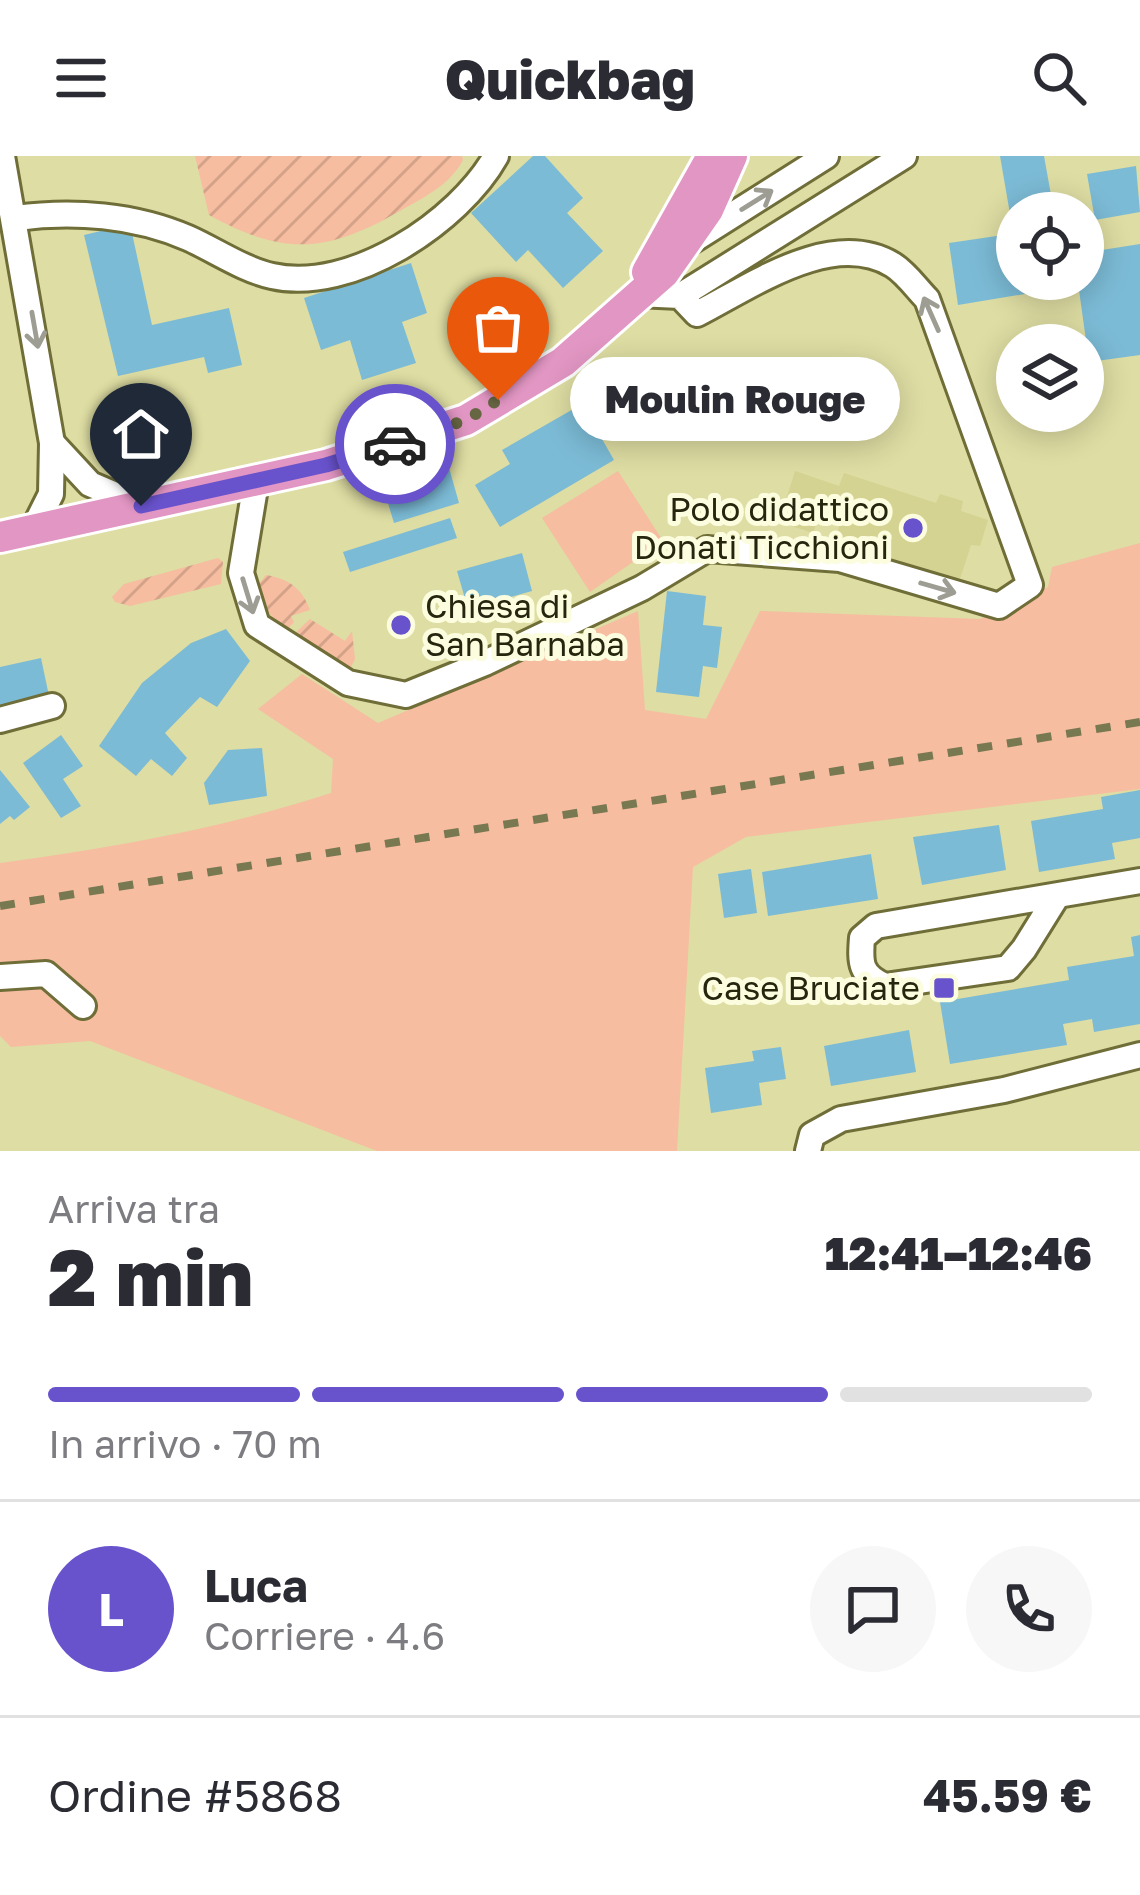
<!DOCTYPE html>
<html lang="it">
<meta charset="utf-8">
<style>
body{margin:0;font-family:"Golos Text",sans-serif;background:#f7f7f7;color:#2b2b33;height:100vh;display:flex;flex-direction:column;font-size:45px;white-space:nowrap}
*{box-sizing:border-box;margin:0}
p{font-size:39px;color:#7c7c81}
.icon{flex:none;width:66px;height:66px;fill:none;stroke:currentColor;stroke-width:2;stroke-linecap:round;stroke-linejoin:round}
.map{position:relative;height:995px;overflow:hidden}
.drawer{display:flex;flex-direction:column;background:#fff;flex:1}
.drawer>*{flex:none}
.fabs{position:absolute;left:996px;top:36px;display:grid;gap:24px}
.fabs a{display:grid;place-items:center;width:108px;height:108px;border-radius:50%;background:#fff;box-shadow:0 6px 30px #0003;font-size:60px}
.pin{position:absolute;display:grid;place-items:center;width:102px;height:102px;color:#fff;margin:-123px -51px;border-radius:50% 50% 50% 0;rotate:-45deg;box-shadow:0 0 12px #0007}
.pin .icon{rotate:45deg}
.courier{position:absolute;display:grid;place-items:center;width:120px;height:120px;margin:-60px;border:9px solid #6953cd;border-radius:50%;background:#fff;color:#222;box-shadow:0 3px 15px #0007}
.bubble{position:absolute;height:84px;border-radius:42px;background:#fff;box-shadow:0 6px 30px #0003;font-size:39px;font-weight:800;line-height:84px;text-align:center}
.summary em{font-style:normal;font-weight:800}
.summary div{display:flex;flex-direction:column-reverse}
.summary{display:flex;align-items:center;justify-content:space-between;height:204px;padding:0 48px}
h1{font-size:78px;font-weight:800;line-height:90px}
.bar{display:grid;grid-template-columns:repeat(4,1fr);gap:18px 12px;align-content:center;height:144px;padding:0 48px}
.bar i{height:15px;border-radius:9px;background:#e1e1e2}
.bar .selected{background:#6953cd}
.bar p{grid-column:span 4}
.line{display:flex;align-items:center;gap:30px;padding:0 48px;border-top:3px solid #e1e1e2}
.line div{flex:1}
.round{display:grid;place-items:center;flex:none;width:126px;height:126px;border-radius:63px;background:#f7f7f7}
header{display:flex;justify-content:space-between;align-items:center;height:156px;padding:0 48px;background:#fff;font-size:54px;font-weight:800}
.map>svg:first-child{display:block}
.built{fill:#d5d392}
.green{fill:#f6bda1}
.garden{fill:url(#garden-furrows)}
.building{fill:#7cbbd6}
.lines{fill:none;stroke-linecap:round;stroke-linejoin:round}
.minor-casing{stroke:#706e38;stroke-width:30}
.major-casing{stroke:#fff;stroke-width:36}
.minor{stroke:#fff;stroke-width:24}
.major{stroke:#e296c3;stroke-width:30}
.rail{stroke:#787851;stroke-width:8;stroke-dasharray:15 15;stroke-linecap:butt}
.oneway{stroke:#9d9d93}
.done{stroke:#666643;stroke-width:12;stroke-dasharray:0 21.6}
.route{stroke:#6953cd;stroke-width:15}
.poi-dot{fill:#6953cd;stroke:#fcfcdf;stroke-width:4.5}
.labels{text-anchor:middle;stroke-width:10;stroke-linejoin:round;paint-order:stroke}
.poi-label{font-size:33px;fill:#26260f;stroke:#fcfcdf;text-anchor:end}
</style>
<header><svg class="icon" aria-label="menu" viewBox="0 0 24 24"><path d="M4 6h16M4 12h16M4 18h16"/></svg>Quickbag<svg class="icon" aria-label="search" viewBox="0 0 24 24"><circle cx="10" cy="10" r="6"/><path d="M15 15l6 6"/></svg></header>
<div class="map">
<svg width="1140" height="995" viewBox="0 0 1140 995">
<defs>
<pattern id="garden-furrows" width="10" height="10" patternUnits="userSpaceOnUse" patternTransform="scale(3)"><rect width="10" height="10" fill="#f6bda1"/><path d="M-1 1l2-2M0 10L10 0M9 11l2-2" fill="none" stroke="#d3a289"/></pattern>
</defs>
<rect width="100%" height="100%" fill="#dedda3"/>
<path class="built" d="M 795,315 L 839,330 L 844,317 L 936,347 L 940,338 L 963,345 L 961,355 L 988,364 L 980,390 L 971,389 L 959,426 L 889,403 L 885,412 L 832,395 L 840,367 L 819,360 L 813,377 L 779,366 Z"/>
<g class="green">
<path d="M 618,315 L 663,385 L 590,436 L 542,362 Z"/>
<path d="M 1140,387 L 1140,633 L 746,681 L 693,711 L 677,995 L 377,995 L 90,885 L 11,891 L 0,880 L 0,707 C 112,692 224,672 331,637 L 333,603 L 258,553 L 302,518 L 378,567 L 638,455 L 645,554 L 706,563 L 760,455 L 980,463 L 1048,431 L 1052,411 Z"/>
</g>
<g class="garden">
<path d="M 195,0 L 462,0 L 463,4 C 451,27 427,40 405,52 C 330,96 287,102 209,59 Z"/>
<path d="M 218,402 L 223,406 L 221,428 L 130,450 L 115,446 L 112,441 L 124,428 Z"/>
<path d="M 266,419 C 289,423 302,432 310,454 L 291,460 L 294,466 L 286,475 L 268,456 L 258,429 Z"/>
<path d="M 310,463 L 345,485 L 352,475 L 355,503 L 349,515 L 291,481 Z"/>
</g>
<g class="building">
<path d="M 533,0 L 545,0 L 583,42 L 567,57 L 603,95 L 563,132 L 528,94 L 516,106 L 471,57 Z"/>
<path d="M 1000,0 L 1044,0 L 1053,50 L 1010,58 Z"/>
<path d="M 1136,10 L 1140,56 L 1095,64 L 1087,18 Z"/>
<path d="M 130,68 L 152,169 L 229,152 L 242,209 L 208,217 L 204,201 L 118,220 L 84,79 Z"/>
<path d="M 1017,77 L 1017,123 L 1048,123 L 1049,134 L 958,149 L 949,87 Z"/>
<path d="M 1140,88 L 1140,199 L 1089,206 L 1079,134 L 1070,136 L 1068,123 L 1083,123 L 1086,119 L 1083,97 Z"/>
<path d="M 411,107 L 427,157 L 402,166 L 416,207 L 362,224 L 350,184 L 321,194 L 304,142 Z"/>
<path d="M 582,248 L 614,304 L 500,371 L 475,329 L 510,308 L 502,294 Z"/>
<path d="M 446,301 L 459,347 L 394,367 L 380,321 Z"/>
<path d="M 450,362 L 457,382 L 350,416 L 343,396 Z"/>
<path d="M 522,397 L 532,435 L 468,453 L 457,415 Z"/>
<path d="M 667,435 L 706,440 L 703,469 L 722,471 L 717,512 L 703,510 L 699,541 L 656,536 Z"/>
<path d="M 226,473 L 250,505 L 217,551 L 200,541 L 165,577 L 187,602 L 172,620 L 151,603 L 136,620 L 99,590 L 142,527 L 191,487 Z"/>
<path d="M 41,502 L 49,540 L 0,555 L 0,511 Z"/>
<path d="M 61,579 L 83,610 L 63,623 L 81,650 L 61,662 L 23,607 Z"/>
<path d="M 262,592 L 267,640 L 209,649 L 204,627 L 228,594 Z"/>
<path d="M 0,614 L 30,651 L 14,664 L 10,660 L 0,668 Z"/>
<path d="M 1140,634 L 1140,682 L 1112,687 L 1115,703 L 1039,716 L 1031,665 L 1103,653 L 1101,641 Z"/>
<path d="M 999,669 L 1006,714 L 922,729 L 913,681 Z"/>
<path d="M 871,698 L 878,743 L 768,760 L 762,716 Z"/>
<path d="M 751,713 L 757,757 L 724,762 L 718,718 Z"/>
<path d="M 1140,779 L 1140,868 L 1094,876 L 1092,863 L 1063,868 L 1067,889 L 950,908 L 940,846 L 1069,824 L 1067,811 L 1134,800 L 1131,781 Z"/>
<path d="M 909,874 L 916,916 L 831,930 L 824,890 Z"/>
<path d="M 781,891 L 786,923 L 759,927 L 762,949 L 711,957 L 705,912 L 754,905 L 752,895 Z"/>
</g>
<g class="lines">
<defs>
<g id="minor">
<path d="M 2,0 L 52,287 L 51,338 L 34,372"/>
<path d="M 16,62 C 73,54 135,59 188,82 C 215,94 244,114 272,120 C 351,138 459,66 496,0"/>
<path d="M 690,86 L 826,0"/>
<path d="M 680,140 L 904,0"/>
<path d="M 52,287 L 90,328 L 141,350"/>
<path d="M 256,326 L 241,417 L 257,469 L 348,527 L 406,539 L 485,507 L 642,432 L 707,393 L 840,403 L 999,450 L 1030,429 L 927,143 C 917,133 906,117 893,109 C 832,72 752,130 697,158 L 680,140 L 637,138"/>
<path d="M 0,564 L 52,550"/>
<path d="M 1057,740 L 1024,793 L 1008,812 L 885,830 C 860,819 860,807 862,782 L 876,770 L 1140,725"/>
<path d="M 0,821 L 46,818 L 83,850"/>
<path d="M 808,995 L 812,979 L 841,963 L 1004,934 L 1140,899"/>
</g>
<g id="major">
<path d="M 647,116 L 712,0"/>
<path d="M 0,381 L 326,309 L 466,264 L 563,206 L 664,117 L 708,54 L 732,0"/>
</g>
</defs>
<use href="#minor" class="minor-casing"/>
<use href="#major" class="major-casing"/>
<use href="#minor" class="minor"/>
<use href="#major" class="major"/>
<path class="rail" d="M 0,750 L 1140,566"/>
</g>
<defs><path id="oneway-shaft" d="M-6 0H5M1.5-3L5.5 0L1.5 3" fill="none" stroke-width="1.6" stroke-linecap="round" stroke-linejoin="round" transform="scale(3)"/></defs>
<g class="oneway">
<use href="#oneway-shaft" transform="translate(757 44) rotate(-32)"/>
<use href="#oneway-shaft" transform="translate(931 158) rotate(-114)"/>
<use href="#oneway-shaft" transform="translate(35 174) rotate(80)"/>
<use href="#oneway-shaft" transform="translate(938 432) rotate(16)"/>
<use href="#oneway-shaft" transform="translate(248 440) rotate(73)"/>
</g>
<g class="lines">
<path class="done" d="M 395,288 L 466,264 L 498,244"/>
<path class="route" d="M 141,350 L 326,309 L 395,288"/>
</g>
<g class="poi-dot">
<circle cx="913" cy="372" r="12"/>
<circle cx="401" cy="469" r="12"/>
<rect x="932" y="820" width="24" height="24" rx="6"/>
</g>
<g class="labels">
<g class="poi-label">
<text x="889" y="365">Polo didattico<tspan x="889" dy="38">Donati Ticchioni</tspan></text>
<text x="425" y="462" text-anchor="start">Chiesa di<tspan x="425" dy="38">San Barnaba</tspan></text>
<text x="920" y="844">Case Bruciate</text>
</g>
</g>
</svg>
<div class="fabs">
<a><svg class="icon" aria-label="locate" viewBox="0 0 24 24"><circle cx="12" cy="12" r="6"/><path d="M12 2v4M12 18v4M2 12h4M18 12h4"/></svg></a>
<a><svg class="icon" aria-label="layers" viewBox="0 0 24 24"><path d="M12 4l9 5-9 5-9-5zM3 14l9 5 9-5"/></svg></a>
</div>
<div class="pin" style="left:498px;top:244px;background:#ea580c"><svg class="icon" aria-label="bag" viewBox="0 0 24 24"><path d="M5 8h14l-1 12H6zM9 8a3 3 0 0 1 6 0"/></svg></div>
<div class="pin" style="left:141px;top:350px;background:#1f2937"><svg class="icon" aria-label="home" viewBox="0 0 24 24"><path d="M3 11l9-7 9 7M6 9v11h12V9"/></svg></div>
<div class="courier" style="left:395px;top:288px"><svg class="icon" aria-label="car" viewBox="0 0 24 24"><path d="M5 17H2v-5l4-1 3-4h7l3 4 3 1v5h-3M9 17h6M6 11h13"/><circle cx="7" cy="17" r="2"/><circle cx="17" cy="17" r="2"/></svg></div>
<div class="bubble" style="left:570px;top:201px;width:330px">Moulin Rouge</div>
</div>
<section class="drawer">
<div class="summary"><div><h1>2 min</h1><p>Arriva tra</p></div><em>12:41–12:46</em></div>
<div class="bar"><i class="selected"></i><i class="selected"></i><i class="selected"></i><i></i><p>In arrivo · 70 m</p></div>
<div class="line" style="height:216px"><b class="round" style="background:#6953cd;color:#fff">L</b><div><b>Luca</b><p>Corriere · 4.6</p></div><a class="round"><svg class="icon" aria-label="chat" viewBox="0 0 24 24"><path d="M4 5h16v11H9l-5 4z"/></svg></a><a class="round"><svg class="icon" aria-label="phone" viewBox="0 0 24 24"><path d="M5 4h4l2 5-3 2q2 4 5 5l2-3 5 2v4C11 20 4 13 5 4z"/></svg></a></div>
<div class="line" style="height:156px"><div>Ordine #5868</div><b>45.59 €</b></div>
</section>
